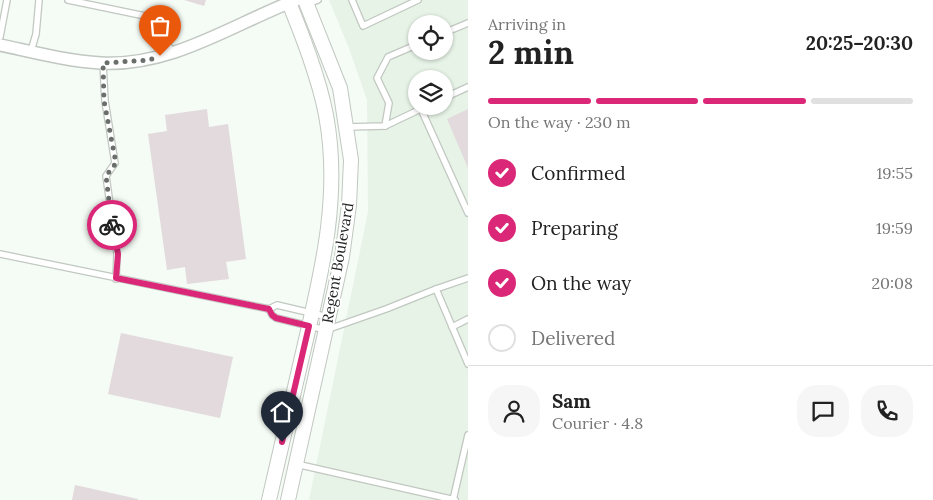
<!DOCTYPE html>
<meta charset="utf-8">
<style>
body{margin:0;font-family:Lora,serif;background:#f6f6f6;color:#222;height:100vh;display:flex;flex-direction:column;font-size:19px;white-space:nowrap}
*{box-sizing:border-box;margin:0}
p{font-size:16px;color:#767676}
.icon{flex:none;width:28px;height:28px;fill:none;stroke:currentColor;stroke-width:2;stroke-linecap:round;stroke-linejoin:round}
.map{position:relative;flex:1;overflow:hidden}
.details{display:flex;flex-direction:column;background:#fff;width:465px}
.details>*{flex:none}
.tools{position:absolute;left:408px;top:15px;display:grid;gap:10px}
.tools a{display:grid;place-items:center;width:45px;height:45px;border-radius:50%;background:#fff;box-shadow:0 1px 4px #0004;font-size:25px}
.pin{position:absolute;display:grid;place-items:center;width:42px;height:42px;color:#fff;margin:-51px -21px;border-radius:50% 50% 50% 0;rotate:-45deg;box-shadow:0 0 5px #0007}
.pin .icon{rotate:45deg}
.courier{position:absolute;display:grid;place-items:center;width:50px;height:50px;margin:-25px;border:4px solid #db2777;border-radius:50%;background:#fff;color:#222;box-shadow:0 1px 6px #0007}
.headline em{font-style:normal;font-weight:700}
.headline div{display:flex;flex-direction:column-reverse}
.headline{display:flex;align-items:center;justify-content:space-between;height:85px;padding:0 20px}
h1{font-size:32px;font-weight:700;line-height:38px}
.bar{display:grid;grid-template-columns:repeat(4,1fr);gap:8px 5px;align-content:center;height:60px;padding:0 20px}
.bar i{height:6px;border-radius:4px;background:#e0e0e0}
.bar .selected{background:#db2777}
.bar p{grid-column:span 4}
.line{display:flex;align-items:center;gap:12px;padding:0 20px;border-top:1px solid #e0e0e0}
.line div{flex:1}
.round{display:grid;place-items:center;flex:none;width:52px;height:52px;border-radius:20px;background:#f6f6f6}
ol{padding:0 20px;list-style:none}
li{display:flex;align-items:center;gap:15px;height:55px}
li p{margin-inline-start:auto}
li .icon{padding:5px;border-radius:50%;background:#db2777;color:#fff;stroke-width:4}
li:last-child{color:#767676}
li i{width:28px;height:28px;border:2px solid #e0e0e0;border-radius:50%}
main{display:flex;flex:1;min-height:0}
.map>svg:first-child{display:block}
.built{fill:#e7f3e7;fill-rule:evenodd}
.building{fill:#e2dadd}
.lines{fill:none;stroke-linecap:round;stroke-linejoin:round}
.service-casing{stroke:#c1c7c1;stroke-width:8}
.minor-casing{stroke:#c1c7c1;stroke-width:14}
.tertiary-casing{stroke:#c1c7c1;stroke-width:16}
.service{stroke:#fff;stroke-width:5.5}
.minor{stroke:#fff;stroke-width:11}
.tertiary{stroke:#fff;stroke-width:14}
.done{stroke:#6b6f6b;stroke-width:5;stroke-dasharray:0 9}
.route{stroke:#db2777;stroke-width:6}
.labels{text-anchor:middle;stroke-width:4;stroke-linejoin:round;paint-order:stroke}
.street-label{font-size:15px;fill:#212321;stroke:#fff}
</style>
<main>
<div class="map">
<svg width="468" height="500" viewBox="0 0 468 500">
<rect width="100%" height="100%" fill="#f5fbf5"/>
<path class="built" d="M 329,0 L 468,0 L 468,500 L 309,500 L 368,212 L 367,100 L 349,48 ZM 416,24 L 444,24 L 444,51 L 416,51 ZM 416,79 L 444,79 L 444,106 L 416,106 Z"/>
<g class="building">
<path d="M 184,0 L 206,0 L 204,6 Z"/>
<path d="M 207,109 L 209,127 L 228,124 L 246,259 L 226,262 L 229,279 L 187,284 L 185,267 L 167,270 L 148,134 L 167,131 L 165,115 Z"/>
<path d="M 468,109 L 468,168 L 447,119 Z"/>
<path d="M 121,333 L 233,357 L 220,418 L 108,394 Z"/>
<path d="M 75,485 L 138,499 L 138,500 L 72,500 Z"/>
</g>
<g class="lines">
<defs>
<g id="service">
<path d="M 68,0 L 150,17 L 159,28 L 172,52"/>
<path d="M 352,0 L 363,26 L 418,0"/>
<path d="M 307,4 L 318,0"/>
<path d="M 444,33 L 468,23"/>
<path d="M 0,37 L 7,0"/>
<path d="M 31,51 L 36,34 L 39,0"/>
<path d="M 103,63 L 105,101 L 115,163 L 106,176 L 117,254 L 116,279"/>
<path d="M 444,98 L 468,87"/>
<path d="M 421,109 L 468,213"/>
<path d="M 385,126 L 389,103 L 377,78 L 388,57 L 416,45"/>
<path d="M 347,127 L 385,126 L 427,106"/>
<path d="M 0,254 L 269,309 L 277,305 L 328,317"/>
<path d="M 436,289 L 468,364"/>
<path d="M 269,309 L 272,315 L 276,318 L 326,330 L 386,309 L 436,289 L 468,278"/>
<path d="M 452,327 L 468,319"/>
<path d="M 296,464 L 455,500"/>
<path d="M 453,500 L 468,435"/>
</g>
<path id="minor" d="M 0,45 C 33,52 67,61 101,63 C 172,67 233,24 296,0"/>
<g id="tertiary">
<path d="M 269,500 C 281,449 292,399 304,348 C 322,271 341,195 326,115 C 319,78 302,35 288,0"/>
<path d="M 288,500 L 342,257 L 349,205 L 351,160 L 340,88 L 305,0"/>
</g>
</defs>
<use href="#service" class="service-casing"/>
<use href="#minor" class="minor-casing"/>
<use href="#tertiary" class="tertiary-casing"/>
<use href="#service" class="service"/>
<use href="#minor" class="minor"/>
<use href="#tertiary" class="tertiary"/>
</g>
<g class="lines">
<path class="done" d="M 112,225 L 106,176 L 116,163 L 104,101 L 103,63 L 149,60 L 160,56"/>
<path class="route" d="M 112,225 L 118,254 L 116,278 L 269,309 L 272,315 L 276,318 L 309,326 L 282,442"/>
</g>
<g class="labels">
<g class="street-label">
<text transform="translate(338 263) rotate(-80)" y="5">Regent Boulevard</text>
</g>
</g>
</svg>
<div class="tools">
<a><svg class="icon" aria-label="locate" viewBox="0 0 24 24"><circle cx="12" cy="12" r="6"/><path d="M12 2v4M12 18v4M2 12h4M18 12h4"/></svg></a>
<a><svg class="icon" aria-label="layers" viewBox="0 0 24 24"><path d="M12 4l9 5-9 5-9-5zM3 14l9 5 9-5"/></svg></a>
</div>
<div class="pin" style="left:160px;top:56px;background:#ea580c"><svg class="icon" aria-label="bag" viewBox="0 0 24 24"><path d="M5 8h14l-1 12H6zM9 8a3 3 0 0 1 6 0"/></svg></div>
<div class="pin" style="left:282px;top:442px;background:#1f2937"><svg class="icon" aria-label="home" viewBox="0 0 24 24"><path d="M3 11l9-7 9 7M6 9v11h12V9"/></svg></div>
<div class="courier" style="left:112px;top:225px"><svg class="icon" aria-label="bike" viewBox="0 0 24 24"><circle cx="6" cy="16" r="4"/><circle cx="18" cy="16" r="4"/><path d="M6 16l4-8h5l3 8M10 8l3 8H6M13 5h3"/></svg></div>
</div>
<section class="details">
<div class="headline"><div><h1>2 min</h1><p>Arriving in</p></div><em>20:25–20:30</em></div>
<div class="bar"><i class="selected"></i><i class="selected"></i><i class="selected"></i><i></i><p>On the way · 230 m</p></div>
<ol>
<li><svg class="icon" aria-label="check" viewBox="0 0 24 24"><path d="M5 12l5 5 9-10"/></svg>Confirmed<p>19:55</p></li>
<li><svg class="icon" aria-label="check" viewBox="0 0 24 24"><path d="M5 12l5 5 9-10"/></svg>Preparing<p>19:59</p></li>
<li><svg class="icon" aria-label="check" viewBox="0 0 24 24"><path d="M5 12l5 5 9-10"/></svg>On the way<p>20:08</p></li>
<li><i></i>Delivered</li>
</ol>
<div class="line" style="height:90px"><a class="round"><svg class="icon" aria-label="person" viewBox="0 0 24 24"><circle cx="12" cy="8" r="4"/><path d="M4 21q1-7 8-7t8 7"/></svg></a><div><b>Sam</b><p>Courier · 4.8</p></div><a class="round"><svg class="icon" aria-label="chat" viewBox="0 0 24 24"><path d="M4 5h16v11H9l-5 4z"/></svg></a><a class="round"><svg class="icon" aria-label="phone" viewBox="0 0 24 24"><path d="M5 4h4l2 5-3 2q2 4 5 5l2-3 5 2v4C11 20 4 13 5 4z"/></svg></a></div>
</section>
</main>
